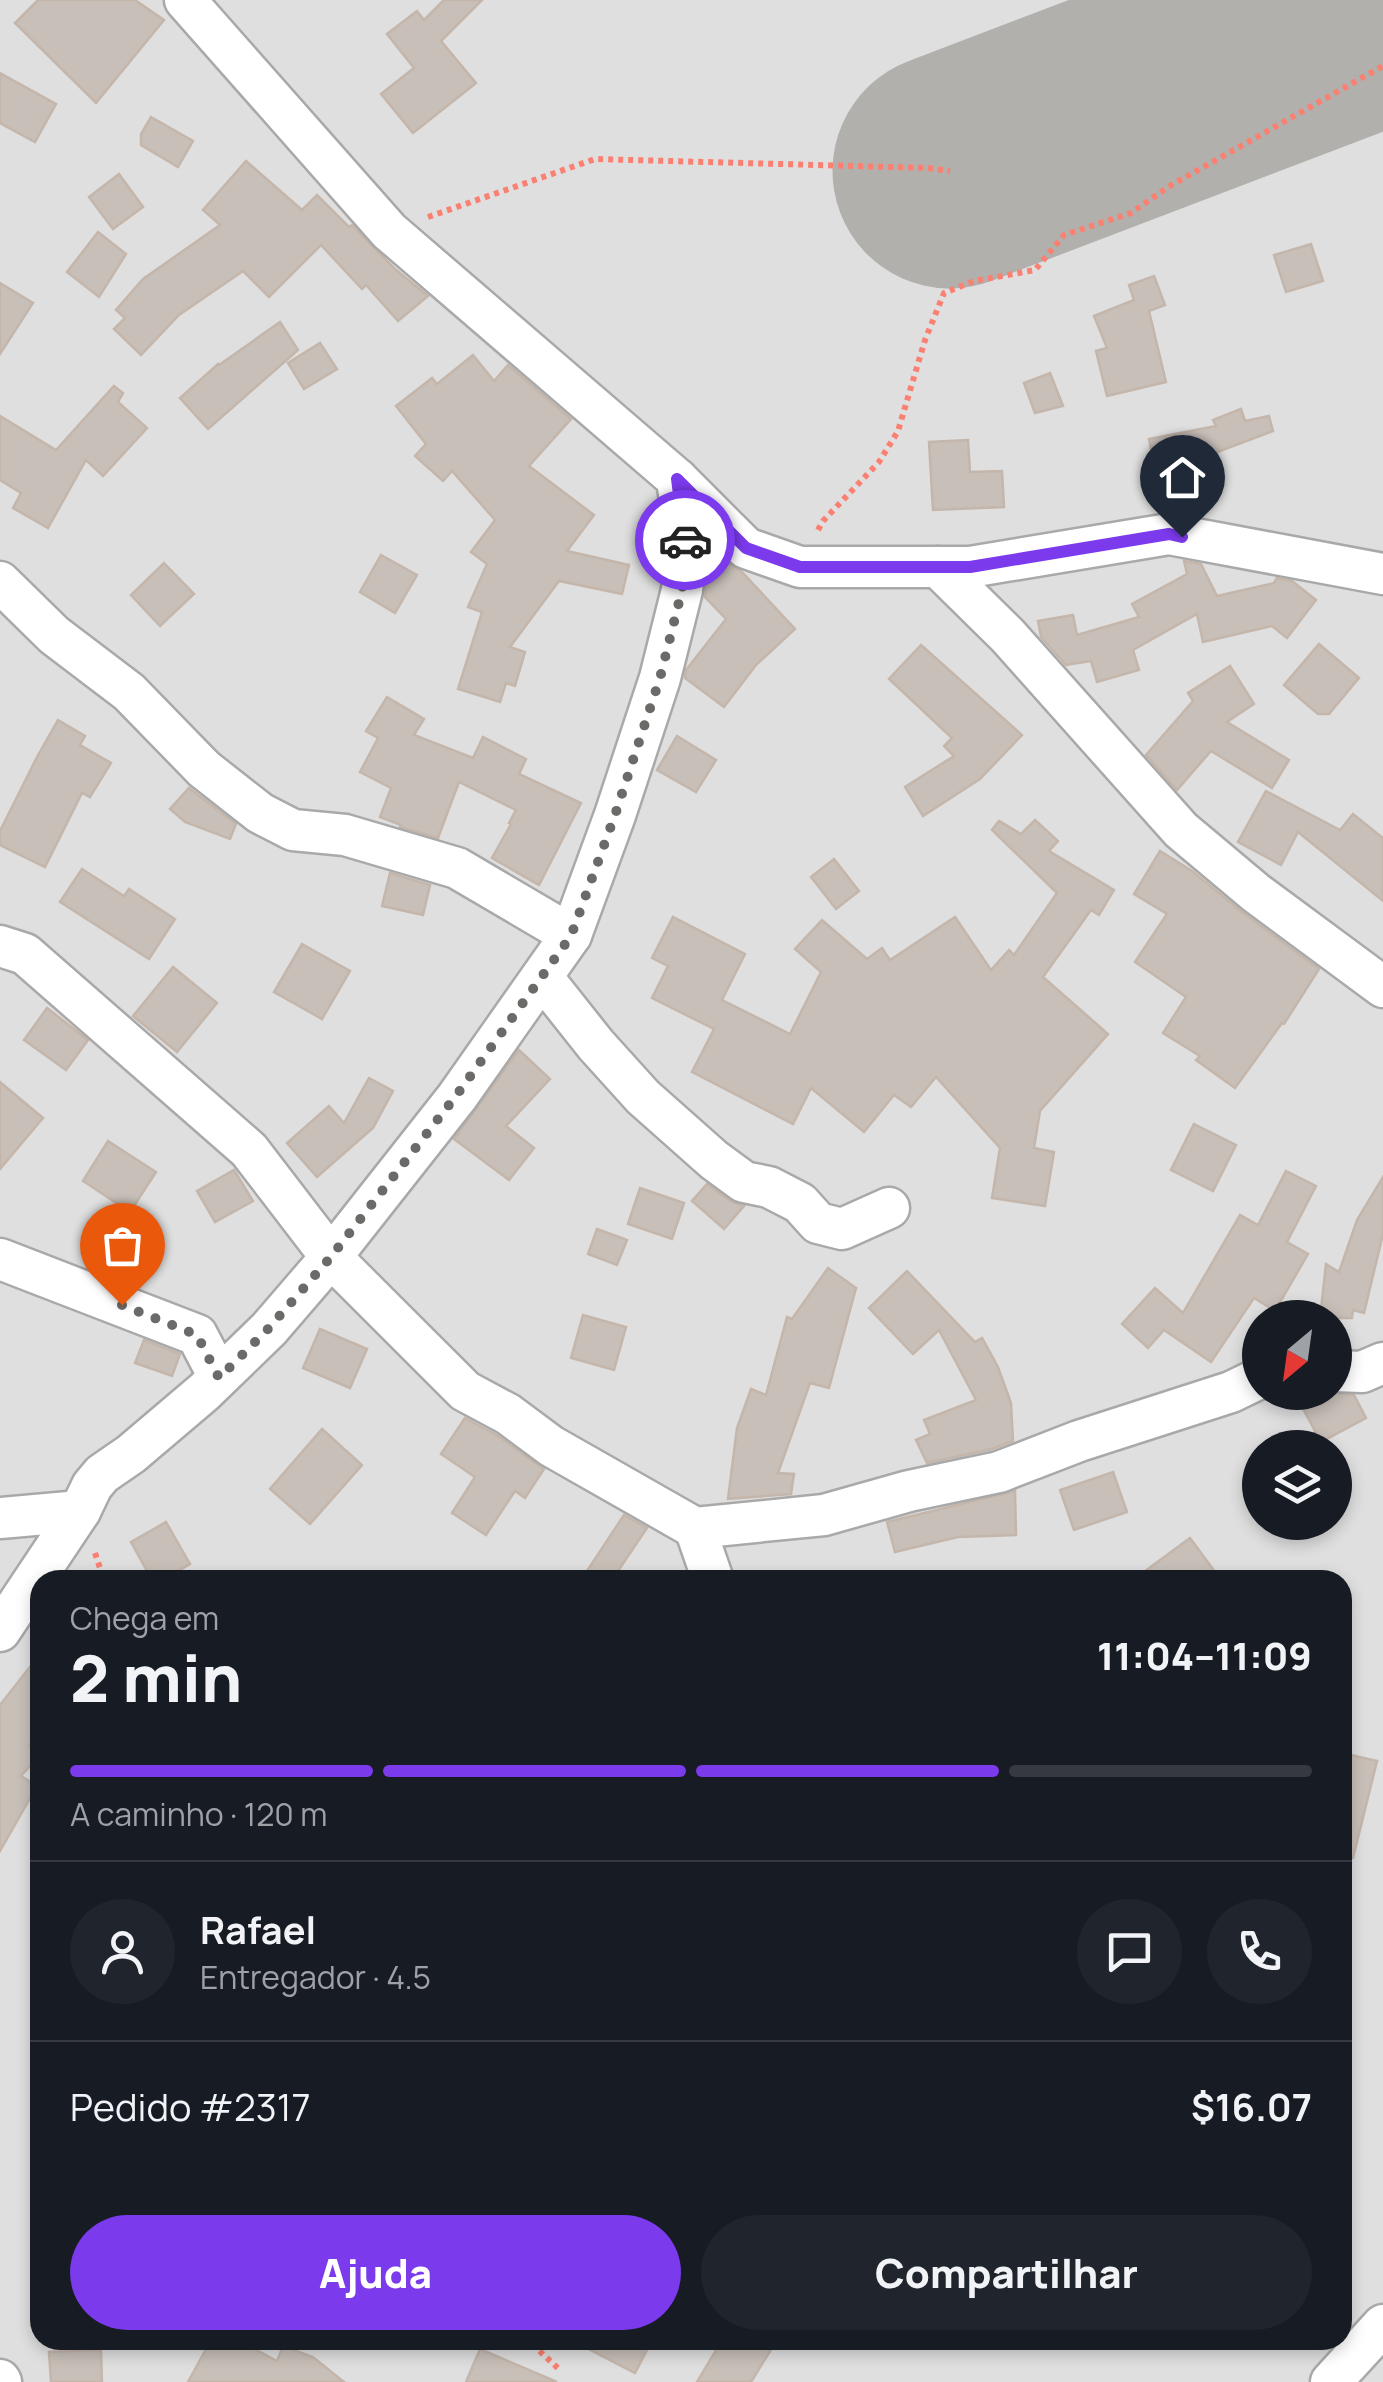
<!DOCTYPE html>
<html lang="pt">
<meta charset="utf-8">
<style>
body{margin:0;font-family:Manrope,sans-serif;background:#20242c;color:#f1f3f6;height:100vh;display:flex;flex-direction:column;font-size:38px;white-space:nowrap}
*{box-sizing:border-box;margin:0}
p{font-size:32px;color:#9ea1a6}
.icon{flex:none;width:55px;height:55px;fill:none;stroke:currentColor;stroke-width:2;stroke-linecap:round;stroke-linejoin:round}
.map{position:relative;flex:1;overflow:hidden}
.side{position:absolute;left:30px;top:1570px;width:1322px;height:780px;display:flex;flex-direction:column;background:#171b24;border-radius:30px;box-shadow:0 5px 15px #0003}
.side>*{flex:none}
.needle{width:65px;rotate:209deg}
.tools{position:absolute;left:1242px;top:1300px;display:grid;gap:20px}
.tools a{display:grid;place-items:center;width:110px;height:110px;border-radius:50%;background:#171b24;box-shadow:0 5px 15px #0003;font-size:50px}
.pin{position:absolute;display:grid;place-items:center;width:85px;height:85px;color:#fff;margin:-102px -42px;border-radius:50% 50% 50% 0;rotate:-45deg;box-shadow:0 0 10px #0007}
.pin .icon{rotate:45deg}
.courier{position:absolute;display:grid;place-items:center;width:100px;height:100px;margin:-50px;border:8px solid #7c3aed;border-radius:50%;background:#fff;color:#222;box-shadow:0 2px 12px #0007}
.headline em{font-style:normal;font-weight:800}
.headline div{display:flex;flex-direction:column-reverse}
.headline{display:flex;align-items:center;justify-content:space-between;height:170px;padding:0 40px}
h1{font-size:65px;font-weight:800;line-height:75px}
.bar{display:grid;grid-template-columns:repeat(4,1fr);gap:15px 10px;align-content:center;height:120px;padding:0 40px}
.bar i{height:12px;border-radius:8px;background:#363941}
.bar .on{background:#7c3aed}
.bar p{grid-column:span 4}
.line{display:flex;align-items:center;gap:25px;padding:0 40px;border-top:2px solid #363941}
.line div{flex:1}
.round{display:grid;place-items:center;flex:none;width:105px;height:105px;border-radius:52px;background:#20242c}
.primary-button{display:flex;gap:20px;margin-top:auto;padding:20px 40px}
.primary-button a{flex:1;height:115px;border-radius:60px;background:#7c3aed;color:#fff;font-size:40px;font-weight:800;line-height:115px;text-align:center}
.primary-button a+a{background:#20242c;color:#f1f3f6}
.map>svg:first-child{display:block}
.residential{fill:#e0dfdf;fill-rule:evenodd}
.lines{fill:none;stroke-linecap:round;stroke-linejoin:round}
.runway{stroke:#b1b0ac;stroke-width:235}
.building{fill:#c7bfb8;stroke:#c4b6ab;stroke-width:2.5}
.minor-casing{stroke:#a9a9a9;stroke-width:45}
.path{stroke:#fa8072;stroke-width:6;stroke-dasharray:5 5;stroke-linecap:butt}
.minor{stroke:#fff;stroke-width:40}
.done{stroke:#6b6a68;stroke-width:10;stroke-dasharray:0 18}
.route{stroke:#7c3aed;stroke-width:12}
</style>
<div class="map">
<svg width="1383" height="2382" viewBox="0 0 1383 2382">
<rect width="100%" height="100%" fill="#f2efe9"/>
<path class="residential" d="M 0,0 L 1383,0 L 1383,2382 L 0,2382 ZM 1260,1318 L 1335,1318 L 1335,1392 L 1260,1392 ZM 1260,1448 L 1335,1448 L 1335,1522 L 1260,1522 ZM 40,1580 L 1342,1580 L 1342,2340 L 40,2340 Z"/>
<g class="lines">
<path class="runway" d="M 950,171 L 1383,6"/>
</g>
<g class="building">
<path d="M 38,0 L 135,0 L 164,20 L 96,103 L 15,23 Z"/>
<path d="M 444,0 L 482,0 L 441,41 L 476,83 L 413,133 L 381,94 L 414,68 L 387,34 L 417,11 L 424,20 Z"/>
<path d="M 0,73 L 56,104 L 35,142 L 0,123 Z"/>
<path d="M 151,117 L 193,141 L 178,167 L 141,145 L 141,134 Z"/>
<path d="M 246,161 L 302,210 L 317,195 L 349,227 L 352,225 L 395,269 L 428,296 L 398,321 L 366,285 L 362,289 L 321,245 L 269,297 L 243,271 L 179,315 L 141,355 L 114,329 L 125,318 L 116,310 L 143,279 L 220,225 L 203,210 Z"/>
<path d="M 119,174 L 143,207 L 113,229 L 89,197 Z"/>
<path d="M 98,232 L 126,254 L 99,297 L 67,272 Z"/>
<path d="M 1311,244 L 1323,281 L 1286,292 L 1274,255 Z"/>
<path d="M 1154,276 L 1165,305 L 1149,311 L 1166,382 L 1107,396 L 1096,351 L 1107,348 L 1094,316 L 1134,300 L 1129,285 Z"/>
<path d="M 0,283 L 33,303 L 0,354 Z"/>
<path d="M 280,322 L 298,350 L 208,429 L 180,398 L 218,364 L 219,365 Z"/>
<path d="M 320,343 L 337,369 L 304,389 L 288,363 Z"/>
<path d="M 473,355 L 494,381 L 508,365 L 571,419 L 529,466 L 594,515 L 567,551 L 629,565 L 622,594 L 559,581 L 510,647 L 525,652 L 515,686 L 506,683 L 500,702 L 458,689 L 482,612 L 468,607 L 487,564 L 471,552 L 495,520 L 452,471 L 443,481 L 415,456 L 426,444 L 396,406 L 432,378 L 437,384 Z"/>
<path d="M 1050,373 L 1063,406 L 1035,413 L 1024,383 Z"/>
<path d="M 114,386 L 123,393 L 118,402 L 147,428 L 103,476 L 86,460 L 48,528 L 13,508 L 21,493 L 0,480 L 0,416 L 56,450 Z"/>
<path d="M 1241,409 L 1245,421 L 1269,416 L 1273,431 L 1204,457 L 1207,475 L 1158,484 L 1149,439 L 1216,426 L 1213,420 Z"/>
<path d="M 968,440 L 970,472 L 1002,471 L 1004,507 L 933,510 L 929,442 Z"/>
<path d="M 381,555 L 417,575 L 395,613 L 360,592 Z"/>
<path d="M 720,555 L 730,565 L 741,571 L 795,629 L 756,665 L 724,707 L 685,678 L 686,670 L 726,619 L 705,597 L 709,565 Z"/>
<path d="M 1184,561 L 1201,564 L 1217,596 L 1274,583 L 1277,578 L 1292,581 L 1316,600 L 1287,638 L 1272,626 L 1203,642 L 1197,614 L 1133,650 L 1139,670 L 1097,682 L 1091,661 L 1066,665 L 1041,637 L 1038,621 L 1073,615 L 1077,635 L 1139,617 L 1132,604 L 1187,574 Z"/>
<path d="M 164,563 L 194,594 L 160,626 L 131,595 Z"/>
<path d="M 1319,644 L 1359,678 L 1329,714 L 1318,714 L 1284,685 Z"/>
<path d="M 921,645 L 1022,735 L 980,779 L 923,816 L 905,787 L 954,756 L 944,746 L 952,738 L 889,679 Z"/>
<path d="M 1230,666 L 1254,704 L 1227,722 L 1289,760 L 1272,788 L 1211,751 L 1177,790 L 1146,755 L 1193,701 L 1188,693 Z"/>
<path d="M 387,697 L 424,719 L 414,735 L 473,758 L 483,737 L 526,759 L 519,774 L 581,803 L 539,885 L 492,858 L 511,824 L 509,823 L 516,810 L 459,782 L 438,838 L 400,827 L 401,825 L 380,817 L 391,788 L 360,772 L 378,738 L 366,731 Z"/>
<path d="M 58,720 L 85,736 L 80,745 L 111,763 L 90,797 L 82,793 L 45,867 L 0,845 L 0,831 L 37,757 Z"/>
<path d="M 677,736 L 716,760 L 696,792 L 657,770 Z"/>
<path d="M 189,788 L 236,824 L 230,839 L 185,822 L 170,809 Z"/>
<path d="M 1266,791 L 1340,830 L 1353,814 L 1383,838 L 1383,901 L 1298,832 L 1281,865 L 1238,842 Z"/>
<path d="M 1035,820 L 1058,841 L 1049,851 L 1114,890 L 1099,915 L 1091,910 L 1043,977 L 1108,1034 L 1040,1111 L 1034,1148 L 1054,1152 L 1045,1206 L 992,1198 L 1000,1148 L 936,1077 L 911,1107 L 894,1095 L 864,1132 L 811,1088 L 793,1124 L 692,1072 L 714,1029 L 652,998 L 668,966 L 652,958 L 673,917 L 745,954 L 722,1000 L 790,1034 L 821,972 L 795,949 L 822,920 L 867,959 L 882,948 L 890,960 L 955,917 L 991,970 L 1009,950 L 1014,955 L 1057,893 L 992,830 L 999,821 L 1021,834 Z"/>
<path d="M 1160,851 L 1192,871 L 1242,912 L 1319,969 L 1284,1024 L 1282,1023 L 1235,1088 L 1196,1060 L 1200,1056 L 1163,1033 L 1186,997 L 1135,962 L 1167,914 L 1134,894 Z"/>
<path d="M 834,859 L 859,891 L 836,909 L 811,877 Z"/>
<path d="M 82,869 L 124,896 L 129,889 L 175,919 L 149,959 L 60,902 Z"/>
<path d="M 390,873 L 430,885 L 423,915 L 382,906 Z"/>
<path d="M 302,944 L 350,971 L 322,1019 L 274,992 Z"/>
<path d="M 173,967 L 217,1003 L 177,1052 L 133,1016 Z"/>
<path d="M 47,1008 L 88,1040 L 66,1070 L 24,1040 Z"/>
<path d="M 519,1050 L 550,1079 L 506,1126 L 534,1148 L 509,1180 L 454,1139 Z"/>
<path d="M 369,1078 L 393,1091 L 373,1128 L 317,1177 L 287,1143 L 329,1106 L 344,1123 Z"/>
<path d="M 0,1082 L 43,1118 L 0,1169 Z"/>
<path d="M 1194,1124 L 1236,1145 L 1213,1191 L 1171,1170 Z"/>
<path d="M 108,1141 L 156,1172 L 130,1212 L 83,1181 Z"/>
<path d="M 234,1170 L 253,1201 L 215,1222 L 197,1191 Z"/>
<path d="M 1286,1171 L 1316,1186 L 1287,1242 L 1308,1254 L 1275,1311 L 1254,1298 L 1211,1362 L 1164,1330 L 1148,1348 L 1122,1324 L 1155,1288 L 1183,1313 L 1240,1215 L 1258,1225 Z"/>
<path d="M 1383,1177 L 1383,1234 L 1364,1313 L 1353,1310 L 1352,1318 L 1320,1318 L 1326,1264 L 1339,1272 L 1357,1220 Z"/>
<path d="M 707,1184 L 730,1201 L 744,1206 L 724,1229 L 692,1201 Z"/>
<path d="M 640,1188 L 684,1203 L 672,1239 L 628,1224 Z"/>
<path d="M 597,1229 L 627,1240 L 617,1265 L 588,1254 Z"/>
<path d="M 828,1268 L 856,1288 L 829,1388 L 810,1383 L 778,1473 L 794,1474 L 791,1494 L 728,1499 L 737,1428 L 751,1389 L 766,1395 L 787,1317 L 792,1319 Z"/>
<path d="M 907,1271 L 975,1342 L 982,1338 L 998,1367 L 1011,1403 L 1013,1441 L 992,1449 L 927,1463 L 916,1440 L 930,1434 L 924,1420 L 976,1400 L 939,1330 L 913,1354 L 869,1308 Z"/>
<path d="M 583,1315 L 626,1327 L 614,1370 L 571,1358 Z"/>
<path d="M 320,1329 L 367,1349 L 350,1388 L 303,1368 Z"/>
<path d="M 144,1340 L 180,1354 L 172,1376 L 135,1363 Z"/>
<path d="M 1324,1392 L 1354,1395 L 1366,1418 L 1321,1442 L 1301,1405 Z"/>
<path d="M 465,1418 L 495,1434 L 544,1469 L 525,1498 L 515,1491 L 486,1535 L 452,1513 L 475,1477 L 441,1454 Z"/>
<path d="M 322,1429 L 362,1465 L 310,1524 L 270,1489 Z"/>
<path d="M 1113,1472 L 1127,1512 L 1074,1530 L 1060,1490 Z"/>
<path d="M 1015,1491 L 1016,1535 L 958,1537 L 895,1552 L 887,1522 Z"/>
<path d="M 624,1515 L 647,1528 L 612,1580 L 581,1580 Z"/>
<path d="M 166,1522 L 190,1564 L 163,1580 L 152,1580 L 131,1542 Z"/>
<path d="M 1190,1538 L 1221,1580 L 1133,1580 Z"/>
<path d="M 40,1654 L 40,1730 L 29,1745 L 40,1755 L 21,1776 L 37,1786 L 0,1851 L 0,1705 Z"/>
<path d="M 1342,1753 L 1377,1761 L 1353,1858 L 1342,1857 Z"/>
<path d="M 211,2340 L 238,2340 L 277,2361 L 283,2346 L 313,2357 L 344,2382 L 188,2382 Z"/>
<path d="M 571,2340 L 652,2340 L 635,2373 Z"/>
<path d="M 722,2340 L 777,2340 L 751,2382 L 697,2382 Z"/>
<path d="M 480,2349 L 557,2382 L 466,2382 Z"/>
<path d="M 101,2350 L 102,2382 L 51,2382 L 49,2352 Z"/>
</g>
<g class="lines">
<defs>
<g id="minor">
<path d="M 185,0 L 389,231 L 677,479 L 746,548 L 800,567 L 970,567 L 1169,534 L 1383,574"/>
<path d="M 938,567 L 1008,636 L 1181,830 L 1256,893 L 1383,987"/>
<path d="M 0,582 L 54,635 L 129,692 L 204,769 L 260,813 L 293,830 L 345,835 L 457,868 L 571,935"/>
<path d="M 0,946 L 25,954 L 249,1150 L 331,1257 L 465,1391 L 508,1414 L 551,1446 L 695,1528 L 824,1515 L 909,1491 L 999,1472 L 1079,1441 L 1231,1392 L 1260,1378"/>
<path d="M 542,977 L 596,1045 L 643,1097 L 714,1160 L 744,1182 L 769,1187 L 800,1203 L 818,1223 L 842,1229 L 889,1208"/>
<path d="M 0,1259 L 197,1335 L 219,1377"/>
<path d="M 1335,1371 L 1362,1372 L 1383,1363"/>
<path d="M 0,1518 L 80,1511"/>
<path d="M 695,1528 L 713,1580"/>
<path d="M 0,1631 L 80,1511 L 92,1486 L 102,1474 L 131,1454 L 204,1392 L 269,1329 L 331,1257 L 457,1097 L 571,935 L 615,815 L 660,678 L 682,590 L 687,553 L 677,479"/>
<path d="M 0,2380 L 1,2382"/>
<path d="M 1331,2382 L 1383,2325"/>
</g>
</defs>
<use href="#minor" class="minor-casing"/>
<g class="path">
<path d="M 428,217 L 595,159 L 928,168 L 950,171"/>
<path d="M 818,530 L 823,521 L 879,462 L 898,431 L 925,340 L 944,293 L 974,281 L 1035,270 L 1064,235 L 1131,213 L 1168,187 L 1383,66"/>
<path d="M 95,1553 L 104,1580"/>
<path d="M 523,2340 L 533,2345 L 561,2371"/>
</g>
<use href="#minor" class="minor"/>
</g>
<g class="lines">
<path class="done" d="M 122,1305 L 197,1335 L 219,1378 L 268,1329 L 330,1258 L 456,1096 L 571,936 L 615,815 L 660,678 L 682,590 L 687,553 L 685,540"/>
<path class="route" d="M 685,540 L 677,479 L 746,548 L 800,567 L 970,567 L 1169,534 L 1182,537"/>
</g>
</svg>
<div class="tools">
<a><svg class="needle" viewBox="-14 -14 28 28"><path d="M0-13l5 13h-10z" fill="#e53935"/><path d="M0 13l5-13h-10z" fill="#9ea1a6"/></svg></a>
<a><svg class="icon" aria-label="layers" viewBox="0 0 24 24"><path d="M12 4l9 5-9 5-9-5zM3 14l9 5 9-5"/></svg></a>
</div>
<div class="pin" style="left:122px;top:1305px;background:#ea580c"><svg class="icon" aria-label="bag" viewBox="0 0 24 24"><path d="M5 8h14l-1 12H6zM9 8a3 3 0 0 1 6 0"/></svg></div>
<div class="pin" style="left:1182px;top:537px;background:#1f2937"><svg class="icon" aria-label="home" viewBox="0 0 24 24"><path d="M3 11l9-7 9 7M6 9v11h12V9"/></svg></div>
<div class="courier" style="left:685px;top:540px"><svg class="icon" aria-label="car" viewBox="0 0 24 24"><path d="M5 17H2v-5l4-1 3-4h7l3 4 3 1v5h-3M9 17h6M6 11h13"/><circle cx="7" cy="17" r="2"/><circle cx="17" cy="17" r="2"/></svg></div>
<section class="side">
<div class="headline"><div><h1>2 min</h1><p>Chega em</p></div><em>11:04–11:09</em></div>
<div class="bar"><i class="on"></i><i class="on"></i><i class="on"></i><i></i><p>A caminho · 120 m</p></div>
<div class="line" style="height:180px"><a class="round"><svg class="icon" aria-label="person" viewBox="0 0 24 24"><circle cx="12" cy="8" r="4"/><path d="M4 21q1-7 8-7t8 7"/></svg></a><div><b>Rafael</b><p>Entregador · 4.5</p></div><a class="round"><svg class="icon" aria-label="chat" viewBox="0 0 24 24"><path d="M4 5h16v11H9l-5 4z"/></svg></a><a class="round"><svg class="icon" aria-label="phone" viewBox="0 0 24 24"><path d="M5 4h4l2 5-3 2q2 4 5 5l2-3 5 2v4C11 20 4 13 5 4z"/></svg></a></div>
<div class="line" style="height:130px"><div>Pedido #2317</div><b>$16.07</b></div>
<div class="primary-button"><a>Ajuda</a><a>Compartilhar</a></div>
</section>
</div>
